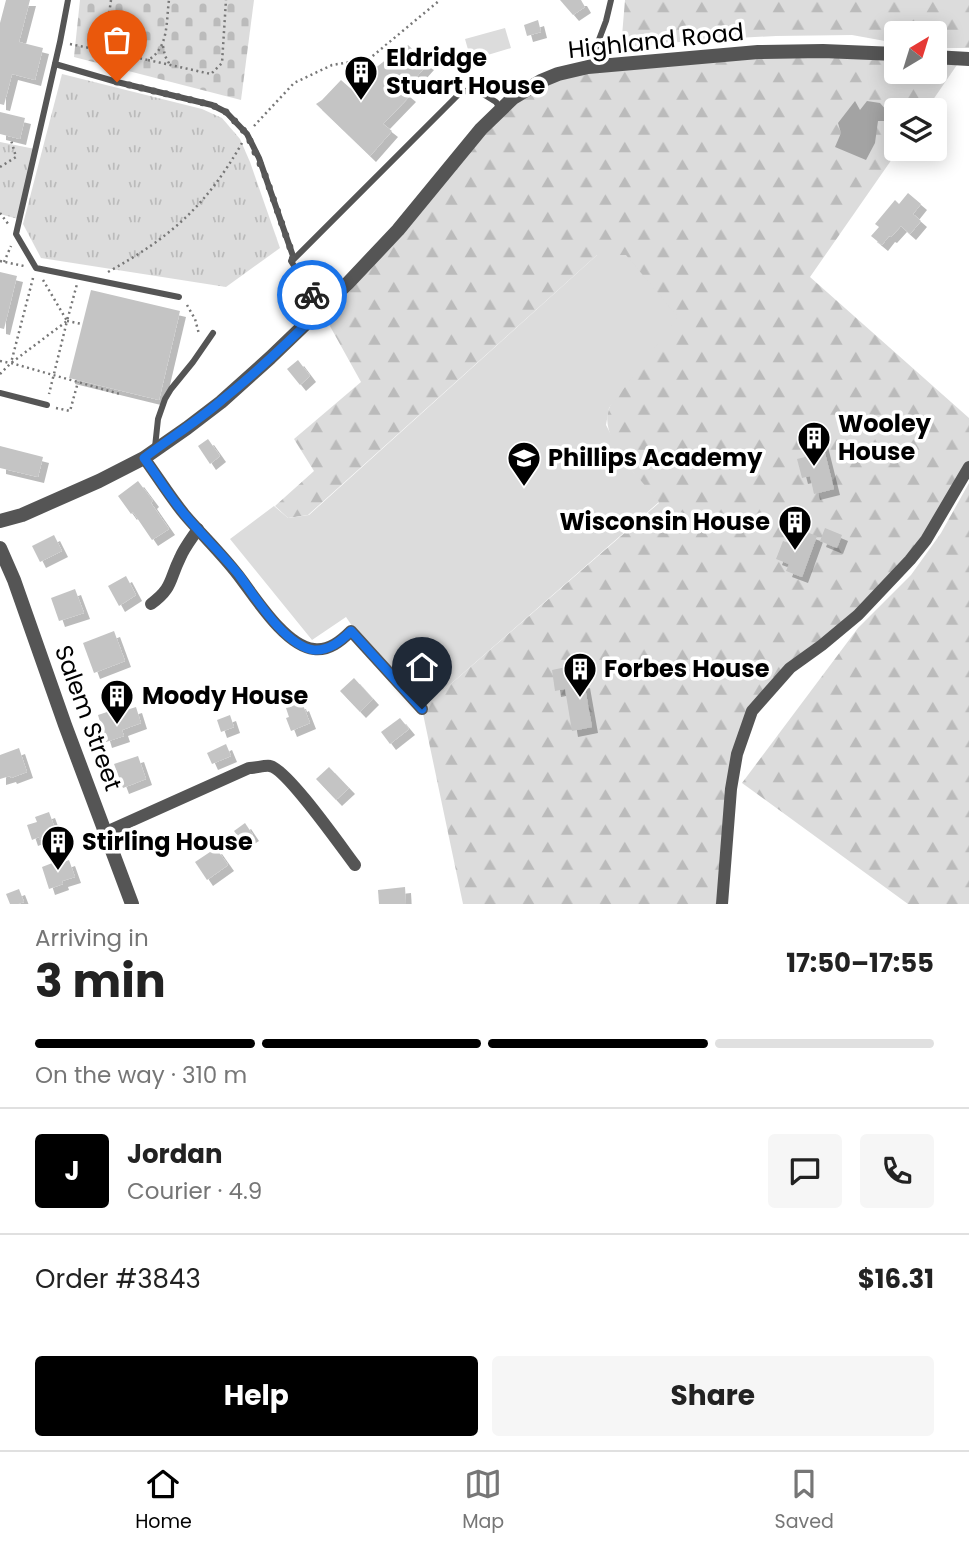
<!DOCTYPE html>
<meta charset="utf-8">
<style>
body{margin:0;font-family:Poppins,sans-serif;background:#f6f6f6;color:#222;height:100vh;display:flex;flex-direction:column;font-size:26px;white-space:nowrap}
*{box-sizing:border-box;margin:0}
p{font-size:23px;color:#767676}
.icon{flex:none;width:38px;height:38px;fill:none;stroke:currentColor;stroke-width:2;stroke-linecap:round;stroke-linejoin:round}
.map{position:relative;height:904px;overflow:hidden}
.side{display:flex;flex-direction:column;background:#fff;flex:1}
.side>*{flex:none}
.needle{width:46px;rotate:38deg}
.fabs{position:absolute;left:884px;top:21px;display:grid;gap:14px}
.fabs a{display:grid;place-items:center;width:63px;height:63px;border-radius:7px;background:#fff;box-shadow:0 4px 18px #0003;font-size:35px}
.pin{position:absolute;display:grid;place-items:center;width:60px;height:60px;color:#fff;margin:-72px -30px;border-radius:50% 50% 50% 0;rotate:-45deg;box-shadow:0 0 7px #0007}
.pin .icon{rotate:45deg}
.courier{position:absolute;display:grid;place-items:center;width:70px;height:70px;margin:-35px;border:5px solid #1a73e8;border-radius:50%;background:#fff;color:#222;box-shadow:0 2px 9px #0007}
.summary em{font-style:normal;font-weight:700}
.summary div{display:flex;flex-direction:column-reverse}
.summary{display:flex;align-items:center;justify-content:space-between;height:119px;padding:0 35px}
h1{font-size:46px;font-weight:700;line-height:52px}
.bar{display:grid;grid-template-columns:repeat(4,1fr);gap:10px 7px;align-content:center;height:84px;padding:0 35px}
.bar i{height:9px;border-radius:5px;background:#e0e0e0}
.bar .active{background:#000}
.bar p{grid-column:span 4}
.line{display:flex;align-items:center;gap:18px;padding:0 35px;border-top:2px solid #e0e0e0}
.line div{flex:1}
.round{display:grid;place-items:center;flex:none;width:74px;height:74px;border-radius:7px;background:#f6f6f6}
.cta{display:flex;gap:14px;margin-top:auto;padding:14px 35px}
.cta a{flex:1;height:80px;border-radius:7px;background:#000;color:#fff;font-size:28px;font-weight:700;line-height:80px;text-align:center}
.cta a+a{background:#f6f6f6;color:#222}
.menu{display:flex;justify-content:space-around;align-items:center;height:98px;border-top:2px solid #e0e0e0;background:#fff;font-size:19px;color:#767676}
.menu a{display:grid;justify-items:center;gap:4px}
.menu .active{color:#000}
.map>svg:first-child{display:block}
.grass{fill:url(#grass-tufts)}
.forest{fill:url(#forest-firs)}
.cemetery{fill:url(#cemetery-stones)}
.pitch{fill:#dcdcdc}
.water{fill:#a3a3a3}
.building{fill:#c4c4c4;filter:url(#shadow)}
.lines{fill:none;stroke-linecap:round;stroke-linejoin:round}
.path{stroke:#777;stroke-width:2.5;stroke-dasharray:2 3.5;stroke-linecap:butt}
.service{stroke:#555;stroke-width:6}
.minor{stroke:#555;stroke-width:12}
.tertiary{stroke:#555;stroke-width:14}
.done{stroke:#595959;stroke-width:7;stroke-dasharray:0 12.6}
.route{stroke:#1a73e8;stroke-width:9}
.labels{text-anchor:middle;stroke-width:7;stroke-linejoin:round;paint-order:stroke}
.street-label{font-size:24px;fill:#000;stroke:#fff}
.poi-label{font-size:24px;font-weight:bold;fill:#000;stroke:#fff;text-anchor:start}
</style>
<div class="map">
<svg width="969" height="904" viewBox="0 0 969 904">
<defs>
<pattern id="grass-tufts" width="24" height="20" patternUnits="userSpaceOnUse" patternTransform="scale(1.75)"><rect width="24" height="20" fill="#dcdcdc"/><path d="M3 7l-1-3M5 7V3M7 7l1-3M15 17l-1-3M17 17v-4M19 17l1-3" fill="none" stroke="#bbb"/></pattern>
<pattern id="forest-firs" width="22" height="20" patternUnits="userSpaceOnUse" patternTransform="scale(1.75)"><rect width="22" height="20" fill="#dcdcdc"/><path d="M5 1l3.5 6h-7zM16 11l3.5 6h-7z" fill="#bbb"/></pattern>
<pattern id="cemetery-stones" width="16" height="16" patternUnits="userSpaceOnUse" patternTransform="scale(1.75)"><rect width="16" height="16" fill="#dcdcdc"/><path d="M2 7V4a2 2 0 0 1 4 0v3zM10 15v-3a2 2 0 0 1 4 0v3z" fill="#bbb"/></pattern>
<filter id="shadow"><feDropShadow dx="6" dy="6" stdDeviation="0" flood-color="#0004"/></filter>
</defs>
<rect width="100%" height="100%" fill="#fff"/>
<g class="grass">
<path d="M 62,74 L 202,109 L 222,118 L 240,139 L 250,162 L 280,248 L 226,287 L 41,258 L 23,224 Z"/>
<path d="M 0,142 L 35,149 L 18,219 L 0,214 Z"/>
</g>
<g class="forest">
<path d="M 625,0 L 969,0 L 969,48 L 935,48 L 934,33 L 896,33 L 896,43 L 852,35 L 776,36 L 699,40 L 621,48 Z"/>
<path d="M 758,52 L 896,54 L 896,72 L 934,72 L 935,57 L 961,59 L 926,110 L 896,110 L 896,149 L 899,149 L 810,277 L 969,418 L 969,468 L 901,571 L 790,668 L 752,711 L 737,754 L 722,904 L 463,904 L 422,709 L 659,503 C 641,481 601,441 608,412 C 610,403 618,395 623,388 L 597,255 L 308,515 L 288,518 L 275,506 L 314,471 L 294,439 L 361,382 L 321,310 L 481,129 L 558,74 Z"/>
<path d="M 969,483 L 969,904 L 908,904 L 742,783 L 858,628 L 911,575 L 941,533 Z"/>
</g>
<path class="cemetery" d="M 80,0 L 254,0 L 241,100 L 74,57 Z"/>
<g class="pitch">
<path d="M 505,28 L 511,48 L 471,60 L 465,39 Z"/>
<path d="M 597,255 L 626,255 L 678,317 L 609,408 L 606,425 L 625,462 L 659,502 L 422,709 L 369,651 L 346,617 L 312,640 L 230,539 L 274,506 L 288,518 L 309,515 Z"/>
</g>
<path class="water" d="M 855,101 L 860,110 L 867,101 L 880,103 L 896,121 L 878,121 L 875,143 L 866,160 L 835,147 L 841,133 L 838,123 Z"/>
<g class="building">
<path d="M 6,0 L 30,0 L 19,42 L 43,48 L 35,80 L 12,74 L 4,105 L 0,104 L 0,23 Z"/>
<path d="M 560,0 L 581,0 L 585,7 L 573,15 Z"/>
<path d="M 538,20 L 541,32 L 527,36 L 524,25 Z"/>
<path d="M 408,45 L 428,64 L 404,91 L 410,96 L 383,124 L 392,131 L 370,156 L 316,104 L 322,100 L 341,80 L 358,95 L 370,83 L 369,73 L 392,55 L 395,61 Z"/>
<path d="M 0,112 L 25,118 L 20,139 L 0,134 Z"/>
<path d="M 908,193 L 921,204 L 913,214 L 921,221 L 910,234 L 901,226 L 891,237 L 889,236 L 882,245 L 871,236 L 879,227 L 875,224 L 895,200 L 899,204 Z"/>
<path d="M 0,272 L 17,276 L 4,329 L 0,328 Z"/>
<path d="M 91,290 L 180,311 L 159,400 L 69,378 Z"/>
<path d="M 298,360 L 310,376 L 300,385 L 287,369 Z"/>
<path d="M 821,437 L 834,489 L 814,494 L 810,476 L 802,478 L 797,459 L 805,457 L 802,442 Z"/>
<path d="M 208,439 L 220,456 L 210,464 L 198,446 Z"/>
<path d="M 0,446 L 43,457 L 38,477 L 0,468 Z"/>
<path d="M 138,481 L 153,501 L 151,503 L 169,529 L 152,540 L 133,512 L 131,514 L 118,496 Z"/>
<path d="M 825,528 L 842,535 L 837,548 L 820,541 Z"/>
<path d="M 801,530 L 817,536 L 802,577 L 786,571 L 789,564 L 776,559 L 783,541 L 795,545 Z"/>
<path d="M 54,535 L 62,551 L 40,562 L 32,546 Z"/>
<path d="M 126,576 L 136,595 L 119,606 L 108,586 Z"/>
<path d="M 75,589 L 84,613 L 59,621 L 51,598 Z"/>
<path d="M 114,631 L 125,661 L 94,673 L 83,643 Z"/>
<path d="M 571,666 L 574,684 L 584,682 L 592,727 L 572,731 L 565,689 L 555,691 L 552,670 Z"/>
<path d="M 354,678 L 373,699 L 360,712 L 340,691 Z"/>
<path d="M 300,703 L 301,706 L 303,705 L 310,723 L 291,731 L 286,718 L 289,717 L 286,708 Z"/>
<path d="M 136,707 L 141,723 L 122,730 L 124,736 L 106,742 L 98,715 L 116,709 L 117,713 Z"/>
<path d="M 230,715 L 234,727 L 221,732 L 217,720 Z"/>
<path d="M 400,718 L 409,729 L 390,744 L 381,732 Z"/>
<path d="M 226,744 L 231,756 L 212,764 L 207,753 Z"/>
<path d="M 19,748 L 27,772 L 11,778 L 10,776 L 0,779 L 0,755 Z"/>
<path d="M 138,756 L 146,779 L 123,788 L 114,764 Z"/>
<path d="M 329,767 L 349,788 L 336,800 L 316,779 Z"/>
<path d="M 49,812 L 57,834 L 39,840 L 39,837 L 32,840 L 27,825 L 37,822 L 35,817 Z"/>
<path d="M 245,823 L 253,835 L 242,842 L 234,831 Z"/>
<path d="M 216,848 L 228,865 L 207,880 L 195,862 Z"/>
<path d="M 60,860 L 61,863 L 69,860 L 75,877 L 62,881 L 63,884 L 49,889 L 42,867 Z"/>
<path d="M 405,887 L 406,904 L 379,904 L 378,890 Z"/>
<path d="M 19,889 L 24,902 L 18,904 L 10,904 L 6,894 Z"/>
</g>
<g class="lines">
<g class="path">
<path d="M 70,44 L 148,60 C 169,48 166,22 169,0"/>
<path d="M 163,46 L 165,56 L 170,65"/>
<path d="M 104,51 L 111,0"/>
<path d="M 148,60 L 211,74 L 222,63 L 226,0"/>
<path d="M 254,126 L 294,83 L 332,65 L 369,59 L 440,0"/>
<path d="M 0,167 L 16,157 L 11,140"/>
<path d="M 0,213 L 9,225"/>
<path d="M 0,261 L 24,266"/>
<path d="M 4,262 L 11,246"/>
<path d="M 108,272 C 171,237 206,206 242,143"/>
<path d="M 33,278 L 11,363 L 120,394 L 121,393"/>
<path d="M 43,280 L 67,321 L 77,284"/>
<path d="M 187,305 L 195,319 L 199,334"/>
<path d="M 67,321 L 82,324"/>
<path d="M 0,361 L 10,363"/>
<path d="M 0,374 L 11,363 L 67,321 L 49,394"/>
<path d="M 56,408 L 70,411 L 78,382"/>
</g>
<g class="service">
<path d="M 68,0 L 60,42 L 16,234 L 36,268 L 179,297"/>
<path d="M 55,64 L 117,82 L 212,105 L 226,112 L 247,134 L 259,158 L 293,256 L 291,261 L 321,309"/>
<path d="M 589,66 L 606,21 L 611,0"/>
<path d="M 293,260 L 461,92 L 475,89 L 496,102 L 500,108"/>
<path d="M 0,393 L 47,405"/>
<path d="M 155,447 L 158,419 L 165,399 L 171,389 L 193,362 L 213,333"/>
</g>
<g class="minor">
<path d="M 144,458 C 158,477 170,497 185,515 C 202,535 222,554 238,575 C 255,597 285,646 314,649 C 329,651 341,641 351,631 L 422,709"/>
<path d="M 151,604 C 173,588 169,580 180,558 C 184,548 192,538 198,529"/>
<path d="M 104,833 L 249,768 C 256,768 265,765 270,766 C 287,769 342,848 355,865"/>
<path d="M 722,904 L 731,789 L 737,754 L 752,711 L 790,668 L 822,645 L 858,615 L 910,560 L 926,540 L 969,467"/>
</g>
<g class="tertiary">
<path d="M 934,57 L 969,59"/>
<path d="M 0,521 L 22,515 L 99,481 L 144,458 L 187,428 L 221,402 L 270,358 L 348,283 L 398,230 L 481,129 L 513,98 L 541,81 L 558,74 L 588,67 L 758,52 L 823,51 L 896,54"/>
<path d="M 0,548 L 14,580 L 65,725 L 132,904"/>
</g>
</g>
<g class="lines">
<path class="done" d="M 117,82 L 212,105 L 226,112 L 247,134 L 265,175 L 293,256 L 292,261 L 312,295"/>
<path class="route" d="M 312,295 L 321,310 C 289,341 257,372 222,400 C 198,421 170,438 144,458 C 158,477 170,497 185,515 C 202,535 222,554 239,575 C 255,597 285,646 314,650 C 329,651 341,641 351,631 L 422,709"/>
</g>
<defs>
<symbol id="building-pin" viewBox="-11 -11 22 30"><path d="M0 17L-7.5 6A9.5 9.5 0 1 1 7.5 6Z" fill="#000" stroke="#fff"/><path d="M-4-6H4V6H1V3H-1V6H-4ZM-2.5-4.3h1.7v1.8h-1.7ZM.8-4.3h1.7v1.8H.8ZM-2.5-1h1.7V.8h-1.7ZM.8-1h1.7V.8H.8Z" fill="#fff"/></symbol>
<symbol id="school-pin" viewBox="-11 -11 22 30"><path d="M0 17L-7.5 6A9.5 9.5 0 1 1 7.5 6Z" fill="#000" stroke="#fff"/><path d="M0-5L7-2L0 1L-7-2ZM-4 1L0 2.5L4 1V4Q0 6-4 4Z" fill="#fff"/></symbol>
</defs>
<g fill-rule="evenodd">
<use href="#building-pin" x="342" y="53" width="38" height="52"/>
<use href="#building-pin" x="795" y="419" width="38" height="52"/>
<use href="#school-pin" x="505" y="439" width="38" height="52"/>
<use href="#building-pin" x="776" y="503" width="38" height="52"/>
<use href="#building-pin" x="561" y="650" width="38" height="52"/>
<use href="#building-pin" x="98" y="677" width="38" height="52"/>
<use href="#building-pin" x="39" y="823" width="38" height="52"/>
</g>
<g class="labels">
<g class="street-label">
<text transform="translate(656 41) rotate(-6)" y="8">Highland Road</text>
<text transform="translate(88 718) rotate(70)" y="8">Salem Street</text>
</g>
<g class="poi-label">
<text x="386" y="66">Eldridge<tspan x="386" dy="28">Stuart House</tspan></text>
<text x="838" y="432">Wooley<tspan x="838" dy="28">House</tspan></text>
<text x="548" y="466">Phillips Academy</text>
<text x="770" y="530" text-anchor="end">Wisconsin House</text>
<text x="604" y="677">Forbes House</text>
<text x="142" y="704">Moody House</text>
<text x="82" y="850">Stirling House</text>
</g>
</g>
</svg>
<div class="fabs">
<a><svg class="needle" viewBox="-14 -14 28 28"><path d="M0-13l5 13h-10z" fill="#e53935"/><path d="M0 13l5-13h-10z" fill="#767676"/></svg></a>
<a><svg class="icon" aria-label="layers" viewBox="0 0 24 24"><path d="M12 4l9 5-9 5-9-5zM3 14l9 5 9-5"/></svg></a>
</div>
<div class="pin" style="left:117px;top:82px;background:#ea580c"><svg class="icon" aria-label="bag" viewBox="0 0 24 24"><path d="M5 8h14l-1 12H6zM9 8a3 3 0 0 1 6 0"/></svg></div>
<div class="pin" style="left:422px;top:709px;background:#1f2937"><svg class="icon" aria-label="home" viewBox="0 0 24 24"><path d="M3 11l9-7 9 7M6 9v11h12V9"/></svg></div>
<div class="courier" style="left:312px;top:295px"><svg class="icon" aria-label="bike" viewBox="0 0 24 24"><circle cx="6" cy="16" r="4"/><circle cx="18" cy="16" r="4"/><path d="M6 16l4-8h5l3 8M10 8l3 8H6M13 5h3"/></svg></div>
</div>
<section class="side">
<div class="summary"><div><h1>3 min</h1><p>Arriving in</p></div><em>17:50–17:55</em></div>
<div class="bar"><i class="active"></i><i class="active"></i><i class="active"></i><i></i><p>On the way · 310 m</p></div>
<div class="line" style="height:126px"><b class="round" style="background:#000;color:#fff">J</b><div><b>Jordan</b><p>Courier · 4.9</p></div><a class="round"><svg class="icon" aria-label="chat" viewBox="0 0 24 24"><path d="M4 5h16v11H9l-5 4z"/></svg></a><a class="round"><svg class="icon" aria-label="phone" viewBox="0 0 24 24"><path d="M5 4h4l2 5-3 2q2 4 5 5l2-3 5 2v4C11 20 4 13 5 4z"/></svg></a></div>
<div class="line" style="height:91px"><div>Order #3843</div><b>$16.31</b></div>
<div class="cta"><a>Help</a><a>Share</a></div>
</section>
<nav class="menu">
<a class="active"><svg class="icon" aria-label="home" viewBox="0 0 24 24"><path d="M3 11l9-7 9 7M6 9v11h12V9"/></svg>Home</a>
<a><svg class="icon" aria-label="map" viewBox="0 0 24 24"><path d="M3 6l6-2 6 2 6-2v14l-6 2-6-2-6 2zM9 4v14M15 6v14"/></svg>Map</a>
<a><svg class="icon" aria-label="saved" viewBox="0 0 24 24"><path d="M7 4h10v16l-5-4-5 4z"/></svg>Saved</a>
</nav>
